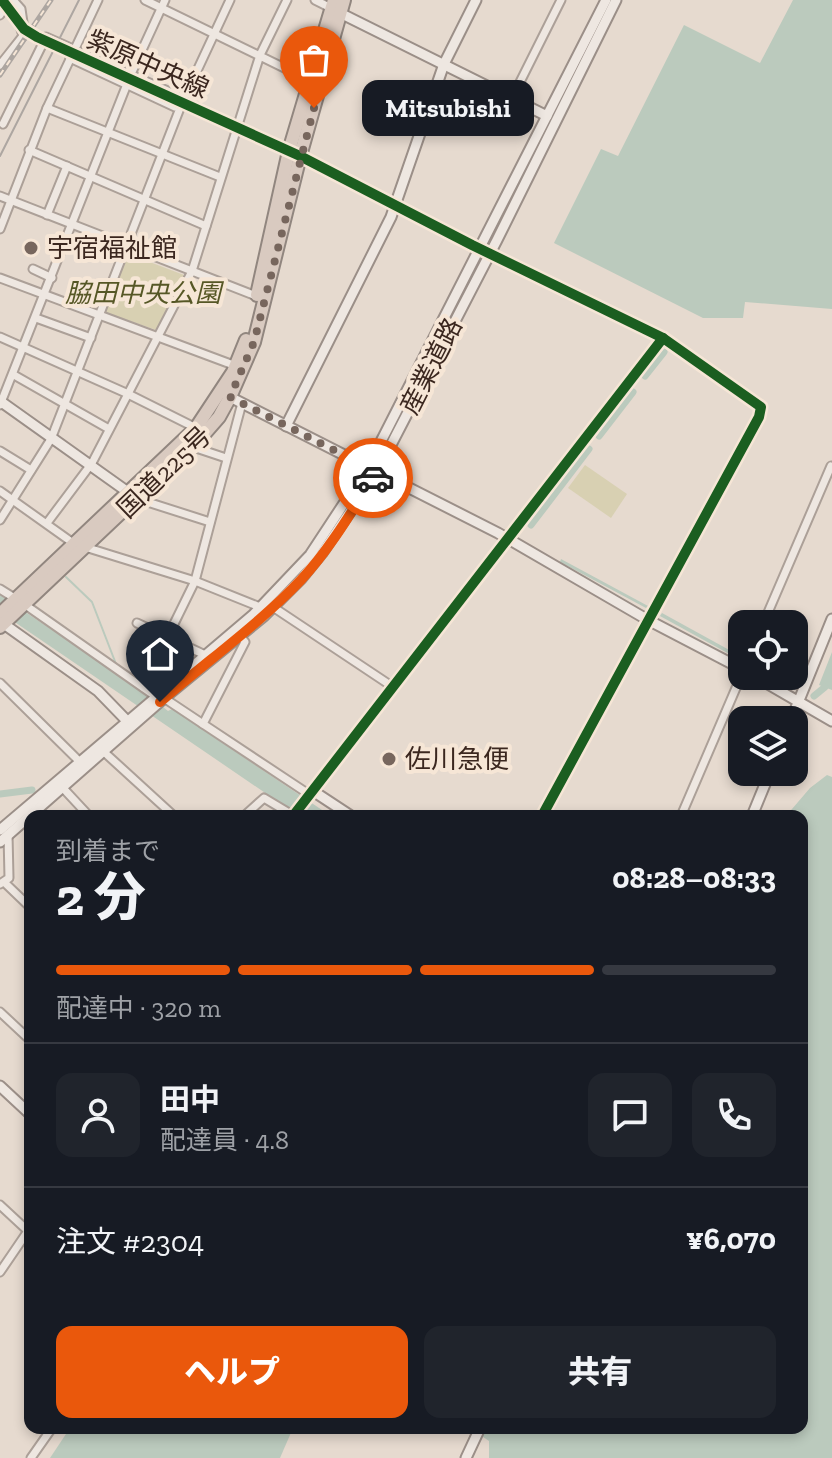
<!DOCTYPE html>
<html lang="ja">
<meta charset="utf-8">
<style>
body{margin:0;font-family:"Zilla Slab","Noto Sans JP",serif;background:#20242c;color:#f1f3f6;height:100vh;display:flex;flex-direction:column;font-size:30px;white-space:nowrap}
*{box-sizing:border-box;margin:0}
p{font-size:26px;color:#9ea1a6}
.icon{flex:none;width:44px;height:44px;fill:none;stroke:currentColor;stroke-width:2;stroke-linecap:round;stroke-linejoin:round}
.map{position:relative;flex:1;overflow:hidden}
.panel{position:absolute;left:24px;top:810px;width:784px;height:624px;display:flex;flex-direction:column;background:#171b24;border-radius:16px;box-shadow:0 4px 12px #0003}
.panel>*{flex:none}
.fabs{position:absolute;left:728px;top:610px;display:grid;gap:16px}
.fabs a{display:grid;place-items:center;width:80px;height:80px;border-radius:16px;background:#171b24;box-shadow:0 4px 12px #0003;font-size:40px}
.pin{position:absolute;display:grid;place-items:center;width:68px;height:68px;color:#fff;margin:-82px -34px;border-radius:50% 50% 50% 0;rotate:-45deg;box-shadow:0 0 8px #0007}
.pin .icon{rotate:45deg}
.courier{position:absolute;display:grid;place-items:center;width:80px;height:80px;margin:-40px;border:6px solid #ea580c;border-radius:50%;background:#fff;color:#222;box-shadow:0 2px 10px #0007}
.bubble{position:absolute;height:56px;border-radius:16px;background:#171b24;box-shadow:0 4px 12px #0003;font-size:26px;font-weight:800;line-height:56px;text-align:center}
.headline em{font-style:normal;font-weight:800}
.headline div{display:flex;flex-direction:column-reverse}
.headline{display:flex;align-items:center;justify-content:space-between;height:136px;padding:0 32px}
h1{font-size:52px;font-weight:800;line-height:60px}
.bar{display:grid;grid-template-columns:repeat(4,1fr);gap:12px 8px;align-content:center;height:96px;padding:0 32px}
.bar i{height:10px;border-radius:6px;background:#363941}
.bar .on{background:#ea580c}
.bar p{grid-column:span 4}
.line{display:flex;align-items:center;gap:20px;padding:0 32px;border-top:2px solid #363941}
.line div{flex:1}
.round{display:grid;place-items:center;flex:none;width:84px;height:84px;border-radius:16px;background:#20242c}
.action{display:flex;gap:16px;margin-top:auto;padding:16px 32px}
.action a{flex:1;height:92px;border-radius:16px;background:#ea580c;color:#fff;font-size:32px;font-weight:800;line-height:92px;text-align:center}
.action a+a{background:#20242c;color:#f1f3f6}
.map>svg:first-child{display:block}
.green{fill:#d8d0b2}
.water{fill:#bbcabd}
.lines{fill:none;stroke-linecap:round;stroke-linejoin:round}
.stream{stroke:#bbcabd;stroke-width:2}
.canal{stroke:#bbcabd;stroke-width:7}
.street-casing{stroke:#aca098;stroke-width:11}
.secondary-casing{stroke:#9b8f88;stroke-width:13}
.highway-casing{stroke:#91867f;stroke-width:16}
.street{stroke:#eee7e1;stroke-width:7}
.secondary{stroke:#eee7e1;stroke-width:9}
.highway{stroke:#d9cac0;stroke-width:12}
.tram{stroke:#ada6a1;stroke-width:2}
.rail-casing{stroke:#ada6a1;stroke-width:5}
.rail{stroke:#f6e6d6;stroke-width:2;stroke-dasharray:6;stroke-linecap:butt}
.secondary-bridge-casing{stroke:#9b8f88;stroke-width:13;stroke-linecap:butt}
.secondary-bridge{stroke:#eee7e1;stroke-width:9}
.cycleway-casing{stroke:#f6e6d6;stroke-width:15}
.cycleway{stroke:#1b5e20;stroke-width:10}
.done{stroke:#77665d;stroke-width:8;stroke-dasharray:0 14.4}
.route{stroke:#ea580c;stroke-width:10}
.poi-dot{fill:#77665d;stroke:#f6e6d6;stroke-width:3}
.labels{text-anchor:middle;stroke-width:8;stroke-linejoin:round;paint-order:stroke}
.street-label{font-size:26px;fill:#3b271f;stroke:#f6e6d6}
.poi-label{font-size:26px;fill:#3b271f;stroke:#f6e6d6;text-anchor:start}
.park-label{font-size:26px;font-style:italic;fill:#565726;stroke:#f6e6d6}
</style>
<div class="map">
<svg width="832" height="1458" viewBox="0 0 832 1458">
<rect width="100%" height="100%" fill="#e6dacf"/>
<g class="green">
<path d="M 126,253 L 184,275 L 159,331 L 107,313 L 105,310 Z"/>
<path d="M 585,465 L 627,494 L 611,518 L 568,488 Z"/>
</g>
<g class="water">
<path d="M 793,0 L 832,0 L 832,309 L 745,302 L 743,318 L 703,318 L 554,243 L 601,149 L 618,156 L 684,25 L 760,63 Z"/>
<path d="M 561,559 L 648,606 L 646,608 L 560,562 Z"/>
<path d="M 0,595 L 143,691 L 168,711 L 172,709 L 331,816 L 299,816 L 0,612 Z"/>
<path d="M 662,613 L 742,657 L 742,661 L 660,616 Z"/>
<path d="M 832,652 L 832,690 L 819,685 Z"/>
<path d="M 827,775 L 832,777 L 832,1458 L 489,1458 L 489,1441 L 470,1428 L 802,1428 L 802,816 L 786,816 L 810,788 Z"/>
<path d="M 70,1428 L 293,1428 L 280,1458 L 50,1458 Z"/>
</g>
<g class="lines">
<path class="stream" d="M 66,577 L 92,602 L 116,664"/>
<g class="canal">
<path d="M 645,376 L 664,352"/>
<path d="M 599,436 L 633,392"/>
<path d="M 531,525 L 589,449"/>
<path d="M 814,696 L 825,687"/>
<path d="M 0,794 L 32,790"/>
</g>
<defs>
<g id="street">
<path d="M 13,0 L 21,9 L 24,29"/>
<path d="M 145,0 L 311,81"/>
<path d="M 315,0 L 331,8"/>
<path d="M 0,15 L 3,10"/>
<path d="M 70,58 L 175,107 L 182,103"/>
<path d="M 0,65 L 23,36 L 20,26"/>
<path d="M 512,98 L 561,0"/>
<path d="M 47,108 L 220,177"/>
<path d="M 3,124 L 46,37 L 179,96 L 182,103"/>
<path d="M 29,150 L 206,226"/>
<path d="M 0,196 L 256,296"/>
<path d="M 47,215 L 67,166"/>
<path d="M 0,229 L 47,108 L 98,0"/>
<path d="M 33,269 L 52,278"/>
<path d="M 0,278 L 236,366"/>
<path d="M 36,318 L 91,338"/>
<path d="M 0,337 L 126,393 L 196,428"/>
<path d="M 14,375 L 109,429"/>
<path d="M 0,405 L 131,74 L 165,0"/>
<path d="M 190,446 L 226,458"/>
<path d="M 0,451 L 31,470"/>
<path d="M 0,491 L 73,543"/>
<path d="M 138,499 L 210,522"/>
<path d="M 0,520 L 51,439 L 182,103 L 230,0"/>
<path d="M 47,523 L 92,463 L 192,271 L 260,55 L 287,0"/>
<path d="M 85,547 L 195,581 L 260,607"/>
<path d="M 0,589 L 16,599"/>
<path d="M 24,604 L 155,696"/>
<path d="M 273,607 L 393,687"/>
<path d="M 137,623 L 203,654"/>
<path d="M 763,624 L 831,466"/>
<path d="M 240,636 L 245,642 L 203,724 L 310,795"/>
<path d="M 0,683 L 79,761"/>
<path d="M 143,687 L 195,581 L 242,403"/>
<path d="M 164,698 L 203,724"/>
<path d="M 104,752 L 174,816"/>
<path d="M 62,787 L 89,816"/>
<path d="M 244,816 L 264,798 L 294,816"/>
<path d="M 681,816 L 742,674"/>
<path d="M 5,883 L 30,907"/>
<path d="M 0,884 L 9,878 L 8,834"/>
<path d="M 0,1012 L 30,1040"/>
<path d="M 0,1205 L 28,1231"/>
<path d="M 0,1272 L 30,1228"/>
<path d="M 31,1458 L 52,1428"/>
</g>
<g id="secondary">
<path d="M 338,12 L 547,116"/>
<path d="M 182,103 L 300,156 L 472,245 L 663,338 L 761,407 L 759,417 L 542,816"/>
<path d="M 226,395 L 498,533 L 648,620 L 742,669"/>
<path d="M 0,401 L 132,495"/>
<path d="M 286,426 L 391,217 L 444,64 L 476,0"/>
<path d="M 1,622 L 98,691 L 130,724"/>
<path d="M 754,676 L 832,721"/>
<path d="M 791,720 L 832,619"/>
<path d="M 313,791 L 351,816"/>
<path d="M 293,816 L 663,338"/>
<path d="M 752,816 L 770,772"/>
<path d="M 0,830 L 253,615 L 310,555 L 368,467 L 606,0"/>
<path d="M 0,842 L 164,698 L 264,616 L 301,579 L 322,553 L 377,472 L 497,240 L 616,0"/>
<path d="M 0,1086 L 30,1114"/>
<path d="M 466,1458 L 480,1428"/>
</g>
<g id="highway">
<path d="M 257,295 L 289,151 L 334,0"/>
<path d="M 0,614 L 196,428 L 233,372 L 246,340"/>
<path d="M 0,627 L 205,433 L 219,417 L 230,397 L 254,342 L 300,156 L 344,0"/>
</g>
</defs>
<use href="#street" class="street-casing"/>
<use href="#secondary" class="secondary-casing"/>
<use href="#highway" class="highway-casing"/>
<use href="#street" class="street"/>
<use href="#secondary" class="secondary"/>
<use href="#highway" class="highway"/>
<path class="tram" d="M 0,156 L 79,0"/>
<defs>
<path id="rail" d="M 0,75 L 51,0"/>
</defs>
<use href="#rail" class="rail-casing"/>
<use href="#rail" class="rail"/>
<defs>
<path id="secondary-bridge" d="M 2,0 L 24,29 L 37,37 L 182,103"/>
</defs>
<use href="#secondary-bridge" class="secondary-bridge-casing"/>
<use href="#secondary-bridge" class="secondary-bridge"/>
<defs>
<g id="cycleway">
<path d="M 2,0 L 24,29 L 37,37 L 300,156 L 472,245 L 663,338 L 761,407 L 759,417 L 542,816"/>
<path d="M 293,816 L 663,338"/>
</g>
</defs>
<use href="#cycleway" class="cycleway-casing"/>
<use href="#cycleway" class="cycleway"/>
</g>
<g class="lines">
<path class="done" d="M 314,108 L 254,342 L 230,397 L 377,472 L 373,478"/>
<path class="route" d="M 160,702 C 207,661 258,625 301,580 C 329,550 351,513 373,478"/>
</g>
<g class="poi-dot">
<circle cx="31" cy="248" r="8"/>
<circle cx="389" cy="759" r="8"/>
</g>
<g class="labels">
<g class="street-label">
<text transform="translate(148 64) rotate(24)" y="9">紫原中央線</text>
<text transform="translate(431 366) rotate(-63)" y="9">産業道路</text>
<text transform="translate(164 472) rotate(-44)" y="9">国道225号</text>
</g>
<g class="poi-label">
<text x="47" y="257">宇宿福祉館</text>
<text x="405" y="768">佐川急便</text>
</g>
<g class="park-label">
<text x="143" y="302">脇田中央公園</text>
</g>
</g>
</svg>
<div class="fabs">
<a><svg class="icon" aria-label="locate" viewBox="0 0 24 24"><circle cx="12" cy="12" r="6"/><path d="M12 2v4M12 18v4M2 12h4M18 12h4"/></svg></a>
<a><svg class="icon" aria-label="layers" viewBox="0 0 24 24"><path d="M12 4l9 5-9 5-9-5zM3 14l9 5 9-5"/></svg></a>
</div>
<div class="pin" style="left:314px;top:108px;background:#ea580c"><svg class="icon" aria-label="bag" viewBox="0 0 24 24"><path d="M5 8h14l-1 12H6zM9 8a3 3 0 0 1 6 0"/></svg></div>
<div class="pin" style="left:160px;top:702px;background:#1f2937"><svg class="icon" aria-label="home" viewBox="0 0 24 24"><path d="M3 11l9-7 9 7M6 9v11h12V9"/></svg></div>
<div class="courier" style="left:373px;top:478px"><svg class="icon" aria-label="car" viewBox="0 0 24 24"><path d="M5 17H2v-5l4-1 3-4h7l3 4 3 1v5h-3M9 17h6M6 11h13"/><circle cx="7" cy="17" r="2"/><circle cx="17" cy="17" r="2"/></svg></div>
<div class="bubble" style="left:362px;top:80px;width:172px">Mitsubishi</div>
<section class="panel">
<div class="headline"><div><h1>2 分</h1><p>到着まで</p></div><em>08:28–08:33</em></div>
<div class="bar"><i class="on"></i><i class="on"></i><i class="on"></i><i></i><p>配達中 · 320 m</p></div>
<div class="line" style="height:144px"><a class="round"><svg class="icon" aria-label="person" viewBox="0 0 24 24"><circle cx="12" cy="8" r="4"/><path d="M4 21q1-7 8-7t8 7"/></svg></a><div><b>田中</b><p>配達員 · 4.8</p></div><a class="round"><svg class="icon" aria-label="chat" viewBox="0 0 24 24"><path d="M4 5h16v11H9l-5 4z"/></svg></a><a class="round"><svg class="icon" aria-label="phone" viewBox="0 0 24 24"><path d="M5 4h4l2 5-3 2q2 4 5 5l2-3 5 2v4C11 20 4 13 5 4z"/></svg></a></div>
<div class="line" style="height:104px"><div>注文 #2304</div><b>¥6,070</b></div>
<div class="action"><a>ヘルプ</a><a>共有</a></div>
</section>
</div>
